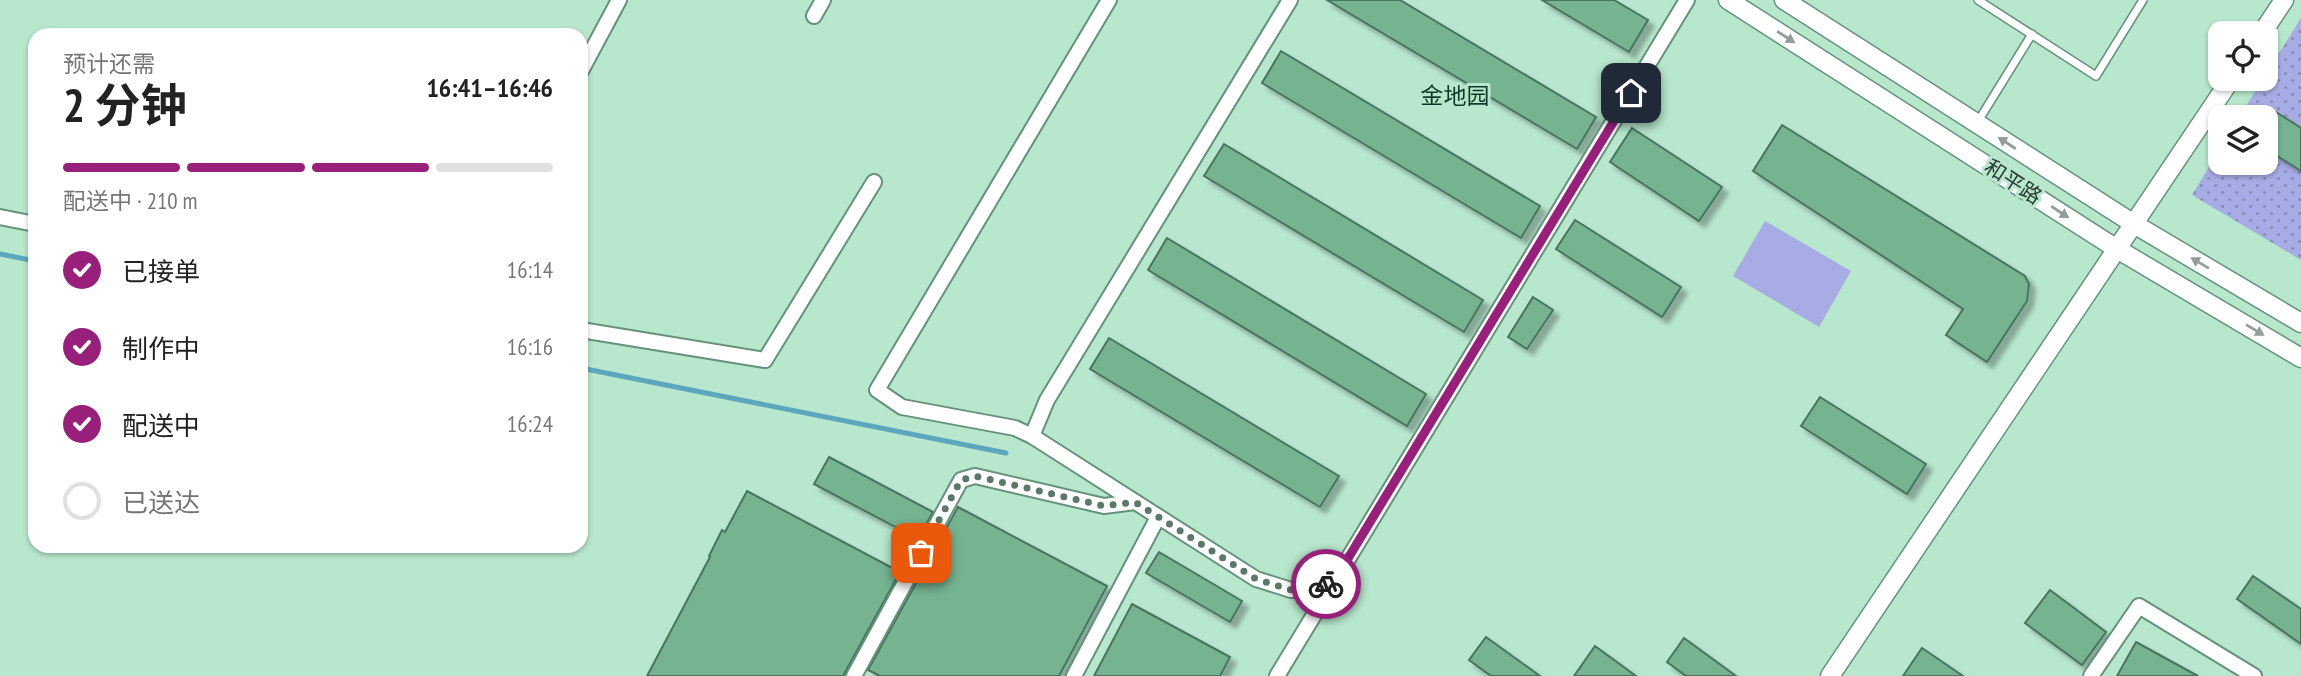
<!DOCTYPE html>
<html lang="zh">
<meta charset="utf-8">
<style>
body{margin:0;font-family:"PT Sans Narrow","Noto Sans SC",sans-serif;background:#f2f2f2;color:#222;height:100vh;display:flex;flex-direction:column;font-size:26px;white-space:nowrap}
*{box-sizing:border-box;margin:0}
p{font-size:23px;color:#767676}
.icon{flex:none;width:38px;height:38px;fill:none;stroke:currentColor;stroke-width:2;stroke-linecap:round;stroke-linejoin:round}
.map{position:relative;flex:1;overflow:hidden}
.drawer{position:absolute;left:28px;top:28px;width:560px;height:525px;display:flex;flex-direction:column;background:#fff;border-radius:21px;box-shadow:0 2px 5px #0004}
.drawer>*{flex:none}
.controls{position:absolute;left:2208px;top:21px;display:grid;gap:14px}
.controls a{display:grid;place-items:center;width:70px;height:70px;border-radius:14px;background:#fff;box-shadow:0 2px 5px #0004;font-size:35px}
.pin{position:absolute;display:grid;place-items:center;width:60px;height:60px;color:#fff;margin:-30px;border-radius:14px;box-shadow:0 4px 10px #0006}
.courier{position:absolute;display:grid;place-items:center;width:70px;height:70px;margin:-35px;border:5px solid #98207a;border-radius:50%;background:#fff;color:#222;box-shadow:0 2px 9px #0007}
.head em{font-style:normal;font-weight:700}
.head div{display:flex;flex-direction:column-reverse}
.head{display:flex;align-items:center;justify-content:space-between;height:119px;padding:0 35px}
h1{font-size:46px;font-weight:700;line-height:52px}
.bar{display:grid;grid-template-columns:repeat(4,1fr);gap:10px 7px;align-content:center;height:84px;padding:0 35px}
.bar i{height:9px;border-radius:5px;background:#e0e0e0}
.bar .current{background:#98207a}
.bar p{grid-column:span 4}
ol{padding:0 35px;list-style:none}
li{display:flex;align-items:center;gap:21px;height:77px}
li p{margin-inline-start:auto}
li .icon{padding:7px;border-radius:50%;background:#98207a;color:#fff;stroke-width:4}
li:last-child{color:#767676}
li i{width:38px;height:38px;border:4px solid #e0e0e0;border-radius:50%}
.map>svg:first-child{display:block}
.grass{fill:#a7ace4}
.park{fill:url(#park-dots)}
.lines{fill:none;stroke-linecap:round;stroke-linejoin:round}
.stream{stroke:#5ca7be;stroke-width:5}
.building{fill:#74b391;stroke:#48745d;stroke-width:2;filter:url(#shadow)}
.service-casing{stroke:#65927a;stroke-width:10}
.minor-casing{stroke:#65927a;stroke-width:18}
.tertiary-casing{stroke:#65927a;stroke-width:21}
.service{stroke:#fff;stroke-width:7}
.minor{stroke:#fff;stroke-width:14}
.tertiary{stroke:#fff;stroke-width:18}
.oneway{fill:#949e98}
.done{stroke:#5b7868;stroke-width:7;stroke-dasharray:0 12.6}
.route{stroke:#98207a;stroke-width:9}
.labels{text-anchor:middle;stroke-width:6;stroke-linejoin:round;paint-order:stroke}
.street-label{font-size:21px;fill:#293c32;stroke:#b7e7cc}
.neighbourhood-label{font-size:23px;fill:#0b3925;stroke:#b7e7cc}
</style>
<div class="map">
<svg width="2301" height="676" viewBox="0 0 2301 676">
<defs>
<pattern id="park-dots" width="8" height="8" patternUnits="userSpaceOnUse" patternTransform="scale(1.75)"><rect width="8" height="8" fill="#a7ace4"/><path d="M2 2h.1M6 6h.1" fill="none" stroke="#888db9" stroke-width="1.8" stroke-linecap="round"/></pattern>
<filter id="shadow"><feDropShadow dx="6" dy="6" stdDeviation="2" flood-color="#0004"/></filter>
</defs>
<rect width="100%" height="100%" fill="#b7e7cc"/>
<path class="grass" d="M 1765,221 L 1851,271 L 1819,327 L 1733,276 Z"/>
<path class="park" d="M 2301,18 L 2301,260 L 2192,195 L 2221,147 L 2221,163 L 2266,163 L 2266,117 L 2239,117 L 2263,79 L 2266,79 L 2266,74 Z"/>
<g class="lines">
<g class="stream">
<path d="M 0,254 L 35,261"/>
<path d="M 581,368 L 1006,453"/>
</g>
</g>
<g class="building">
<path d="M 1327,0 L 1400,0 L 1596,117 L 1577,149 Z"/>
<path d="M 1542,0 L 1614,0 L 1648,20 L 1629,52 Z"/>
<path d="M 1281,51 L 1540,206 L 1521,238 L 1262,83 Z"/>
<path d="M 2276,112 L 2301,128 L 2301,171 L 2266,149 L 2266,127 Z"/>
<path d="M 1782,125 L 2025,276 L 2029,284 L 2027,301 L 1987,362 L 1946,335 L 1963,309 L 1753,171 Z"/>
<path d="M 1632,128 L 1722,187 L 1699,221 L 1610,162 Z"/>
<path d="M 1224,144 L 1483,300 L 1464,332 L 1204,176 Z"/>
<path d="M 1575,220 L 1681,287 L 1662,317 L 1556,249 Z"/>
<path d="M 1167,238 L 1426,394 L 1407,426 L 1148,270 Z"/>
<path d="M 1533,297 L 1553,310 L 1527,349 L 1508,337 Z"/>
<path d="M 1109,338 L 1339,476 L 1320,507 L 1090,369 Z"/>
<path d="M 1820,397 L 1926,464 L 1907,494 L 1801,426 Z"/>
<path d="M 829,457 L 933,512 L 918,539 L 814,484 Z"/>
<path d="M 747,491 L 900,572 L 843,676 L 647,676 L 710,557 L 709,556 L 722,530 L 725,532 Z"/>
<path d="M 958,507 L 1107,586 L 1059,676 L 880,676 L 868,670 Z"/>
<path d="M 1159,552 L 1242,601 L 1230,622 L 1146,573 Z"/>
<path d="M 2253,576 L 2301,609 L 2301,644 L 2237,599 Z"/>
<path d="M 2050,590 L 2106,632 L 2082,665 L 2025,623 Z"/>
<path d="M 1132,604 L 1230,657 L 1220,676 L 1094,676 Z"/>
<path d="M 1486,637 L 1540,676 L 1491,676 L 1469,660 Z"/>
<path d="M 1684,638 L 1736,676 L 1686,676 L 1667,662 Z"/>
<path d="M 2136,642 L 2198,676 L 2117,676 Z"/>
<path d="M 1595,646 L 1636,676 L 1574,676 Z"/>
<path d="M 1922,648 L 1963,676 L 1903,676 Z"/>
</g>
<g class="lines">
<defs>
<g id="service">
<path d="M 1978,0 L 2096,76 L 2143,0"/>
<path d="M 1977,123 L 2032,34"/>
</g>
<g id="minor">
<path d="M 1109,0 L 877,390 L 902,407 L 1015,428 L 1032,436 L 1047,400 L 1290,0"/>
<path d="M 814,16 L 823,0"/>
<path d="M 581,71 L 619,0"/>
<path d="M 0,217 L 35,224"/>
<path d="M 581,330 L 765,360 L 874,182"/>
<path d="M 1032,436 L 1256,579 L 1291,590 L 1333,583"/>
<path d="M 854,676 L 961,480 L 975,476 L 1104,506 L 1135,502"/>
<path d="M 1074,676 L 1158,517"/>
<path d="M 1277,676 L 1687,0"/>
<path d="M 2091,676 L 2139,606 L 2254,676"/>
</g>
<g id="tertiary">
<path d="M 1728,0 L 2117,249 L 2301,358"/>
<path d="M 1784,0 L 2134,224 L 2301,323"/>
<path d="M 2262,33 L 2284,0"/>
<path d="M 1830,676 L 2231,79"/>
</g>
</defs>
<use href="#service" class="service-casing"/>
<use href="#minor" class="minor-casing"/>
<use href="#tertiary" class="tertiary-casing"/>
<use href="#service" class="service"/>
<use href="#minor" class="minor"/>
<use href="#tertiary" class="tertiary"/>
</g>
<defs><path id="oneway-solid" d="M-6-.8H1V-3.2L6.5 0L1 3.2V.8H-6Z" transform="scale(1.75)"/></defs>
<g class="oneway">
<use href="#oneway-solid" transform="translate(1786 37) rotate(33)"/>
<use href="#oneway-solid" transform="translate(2007 143) rotate(-147)"/>
<use href="#oneway-solid" transform="translate(2060 212) rotate(33)"/>
<use href="#oneway-solid" transform="translate(2200 263) rotate(-149)"/>
<use href="#oneway-solid" transform="translate(2255 330) rotate(31)"/>
</g>
<g class="lines">
<path class="done" d="M 921,553 L 961,480 L 975,476 L 1104,506 L 1135,502 L 1256,579 L 1291,590 L 1326,584"/>
<path class="route" d="M 1326,584 L 1333,583 L 1631,93"/>
</g>
<g class="labels">
<g class="street-label">
<text transform="translate(2013 182) rotate(33)" y="7">和平路</text>
</g>
<g class="neighbourhood-label">
<text x="1455" y="104">金地园</text>
</g>
</g>
</svg>
<div class="controls">
<a><svg class="icon" aria-label="locate" viewBox="0 0 24 24"><circle cx="12" cy="12" r="6"/><path d="M12 2v4M12 18v4M2 12h4M18 12h4"/></svg></a>
<a><svg class="icon" aria-label="layers" viewBox="0 0 24 24"><path d="M12 4l9 5-9 5-9-5zM3 14l9 5 9-5"/></svg></a>
</div>
<div class="pin" style="left:921px;top:553px;background:#ea580c"><svg class="icon" aria-label="bag" viewBox="0 0 24 24"><path d="M5 8h14l-1 12H6zM9 8a3 3 0 0 1 6 0"/></svg></div>
<div class="pin" style="left:1631px;top:93px;background:#1f2937"><svg class="icon" aria-label="home" viewBox="0 0 24 24"><path d="M3 11l9-7 9 7M6 9v11h12V9"/></svg></div>
<div class="courier" style="left:1326px;top:584px"><svg class="icon" aria-label="bike" viewBox="0 0 24 24"><circle cx="6" cy="16" r="4"/><circle cx="18" cy="16" r="4"/><path d="M6 16l4-8h5l3 8M10 8l3 8H6M13 5h3"/></svg></div>
<section class="drawer">
<div class="head"><div><h1>2 分钟</h1><p>预计还需</p></div><em>16:41–16:46</em></div>
<div class="bar"><i class="current"></i><i class="current"></i><i class="current"></i><i></i><p>配送中 · 210 m</p></div>
<ol>
<li><svg class="icon" aria-label="check" viewBox="0 0 24 24"><path d="M5 12l5 5 9-10"/></svg>已接单<p>16:14</p></li>
<li><svg class="icon" aria-label="check" viewBox="0 0 24 24"><path d="M5 12l5 5 9-10"/></svg>制作中<p>16:16</p></li>
<li><svg class="icon" aria-label="check" viewBox="0 0 24 24"><path d="M5 12l5 5 9-10"/></svg>配送中<p>16:24</p></li>
<li><i></i>已送达</li>
</ol>
</section>
</div>
